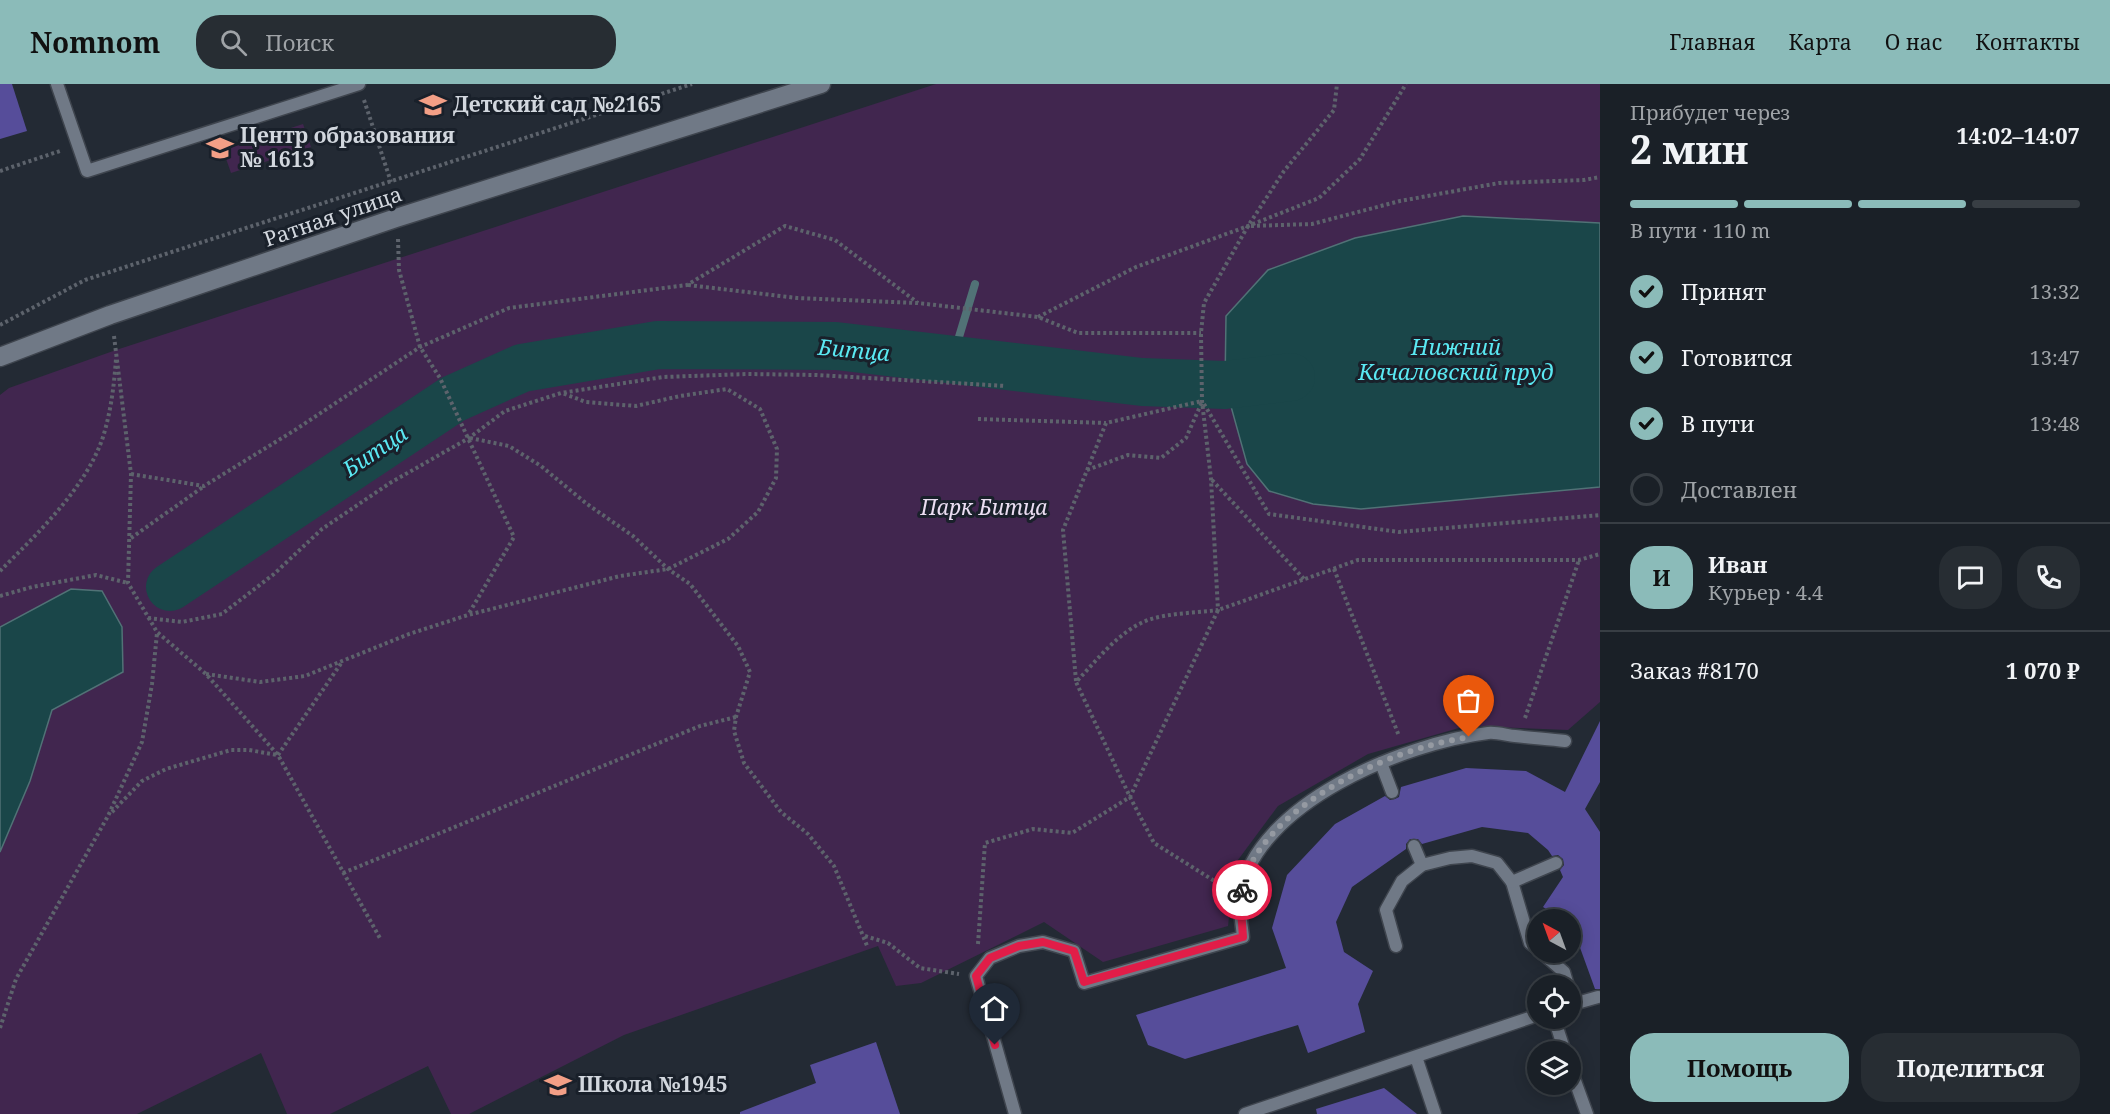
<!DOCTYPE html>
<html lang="ru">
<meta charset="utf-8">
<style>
body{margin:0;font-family:"Noto Serif",serif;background:#272d33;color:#f1f3f6;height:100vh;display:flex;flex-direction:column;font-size:22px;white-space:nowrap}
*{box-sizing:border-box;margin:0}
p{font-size:20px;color:#9fa3a7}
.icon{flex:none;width:33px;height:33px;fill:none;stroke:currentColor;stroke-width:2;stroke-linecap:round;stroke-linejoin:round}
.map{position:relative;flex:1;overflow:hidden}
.details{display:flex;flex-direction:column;background:#1a2027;width:510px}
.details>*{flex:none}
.needle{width:39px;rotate:319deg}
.fabs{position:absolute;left:1527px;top:825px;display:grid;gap:12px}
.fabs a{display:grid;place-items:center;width:54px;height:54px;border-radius:50%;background:#1a2027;box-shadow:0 3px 15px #0003,0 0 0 2px #383e44;font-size:30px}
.pin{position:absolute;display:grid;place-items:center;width:51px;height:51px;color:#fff;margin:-62px -26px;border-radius:50% 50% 50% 0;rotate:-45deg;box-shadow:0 0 6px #0007}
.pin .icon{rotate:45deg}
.courier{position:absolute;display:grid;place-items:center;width:60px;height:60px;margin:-30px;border:4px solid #e11d48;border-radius:50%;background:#fff;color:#222;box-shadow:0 2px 8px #0007}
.overview em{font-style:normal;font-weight:700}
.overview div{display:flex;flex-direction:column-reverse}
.overview{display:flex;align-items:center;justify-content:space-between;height:102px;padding:0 30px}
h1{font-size:39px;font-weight:700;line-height:45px}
.bar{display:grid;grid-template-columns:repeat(4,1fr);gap:9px 6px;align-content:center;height:72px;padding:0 30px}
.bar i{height:8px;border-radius:4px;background:#383e44}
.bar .current{background:#8bbbb9}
.bar p{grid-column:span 4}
.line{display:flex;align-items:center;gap:15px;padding:0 30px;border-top:2px solid #383e44}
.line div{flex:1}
.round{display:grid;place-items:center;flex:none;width:63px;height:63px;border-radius:24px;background:#272d33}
ol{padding:0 30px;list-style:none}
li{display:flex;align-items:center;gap:18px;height:66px}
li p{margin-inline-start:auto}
li .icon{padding:6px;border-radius:50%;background:#8bbbb9;color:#111;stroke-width:4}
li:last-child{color:#9fa3a7}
li i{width:33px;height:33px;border:3px solid #383e44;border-radius:50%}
.action{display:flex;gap:12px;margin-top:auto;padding:12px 30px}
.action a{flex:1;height:69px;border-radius:24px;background:#8bbbb9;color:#111;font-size:24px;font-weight:700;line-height:69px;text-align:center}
.action a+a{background:#272d33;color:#f1f3f6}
header{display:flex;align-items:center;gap:36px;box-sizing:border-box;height:84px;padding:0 30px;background:#8bbbb9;color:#111}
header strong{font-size:28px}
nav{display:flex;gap:33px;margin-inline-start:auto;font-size:21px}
.search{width:420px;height:54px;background:#272d33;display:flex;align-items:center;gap:15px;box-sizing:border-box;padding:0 21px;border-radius:24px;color:#9fa3a7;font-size:22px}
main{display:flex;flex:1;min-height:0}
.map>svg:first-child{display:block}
.green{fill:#41264f}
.water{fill:#1a4649;stroke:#517276;stroke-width:1.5}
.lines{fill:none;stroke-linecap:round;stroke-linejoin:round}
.stream{stroke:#517276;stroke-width:8}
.river{stroke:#1a4649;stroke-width:48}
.building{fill:#564d9a}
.lane-casing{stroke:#3f454e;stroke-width:15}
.street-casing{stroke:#3f454e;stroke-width:21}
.path{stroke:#5d636c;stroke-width:4;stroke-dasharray:3 3;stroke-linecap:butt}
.lane{stroke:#707986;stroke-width:12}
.street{stroke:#707986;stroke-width:18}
.done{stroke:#959aa2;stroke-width:6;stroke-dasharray:0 10.8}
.route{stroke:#e11d48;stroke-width:8}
.labels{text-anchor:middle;stroke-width:6;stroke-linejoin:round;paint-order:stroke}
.poi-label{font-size:21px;font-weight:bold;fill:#d2d7de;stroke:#19202a;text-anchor:start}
.street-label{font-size:21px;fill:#d2d7de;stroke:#19202a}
.park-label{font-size:21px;font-style:italic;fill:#ebdef2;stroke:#19202a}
.water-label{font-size:22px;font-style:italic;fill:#5ae8f2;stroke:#19202a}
</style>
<header>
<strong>Nomnom</strong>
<div class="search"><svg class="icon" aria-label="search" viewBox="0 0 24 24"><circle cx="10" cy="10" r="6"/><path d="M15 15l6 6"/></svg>Поиск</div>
<nav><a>Главная</a><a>Карта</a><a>О нас</a><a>Контакты</a></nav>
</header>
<main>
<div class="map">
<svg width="1600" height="1030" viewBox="0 0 1600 1030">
<rect width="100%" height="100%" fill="#232a34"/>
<g class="green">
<path d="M 936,0 L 1600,0 L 1600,618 L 1568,646 L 1466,642 L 1368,670 L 1278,722 L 1235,780 L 1228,842 L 1103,878 L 1044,838 L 921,899 L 896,902 L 878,862 L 624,951 L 469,1030 L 451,1030 L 428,982 L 330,1030 L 287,1030 L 261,969 L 137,1030 L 0,1030 L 0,311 L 9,304 L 116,266 Z"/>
<path d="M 303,40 L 311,63 L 231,89 L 223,66 Z"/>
</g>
<g class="water">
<path d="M 1463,132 L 1600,139 L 1600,403 L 1361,425 L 1313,420 L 1269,407 L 1247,380 L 1225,301 L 1226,232 L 1268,186 L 1355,154 Z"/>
<path d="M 71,505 L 102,507 L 122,543 L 123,588 L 52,626 L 30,697 L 0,768 L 0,543 Z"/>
</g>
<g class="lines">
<path class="stream" d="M 952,276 L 975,200"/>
<path class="river" d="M 170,503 L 453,315 L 522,284 L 658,261 L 836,262 L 1142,298 L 1225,301 L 1291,293"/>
</g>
<g class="building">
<path d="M 0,0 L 12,0 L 27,47 L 0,55 Z"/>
<path d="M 1600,637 L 1600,698 L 1585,725 L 1600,748 L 1600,905 L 1595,905 L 1570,836 L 1563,836 L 1543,823 L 1563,793 L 1560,786 L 1564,781 L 1563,775 L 1558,771 L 1552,772 L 1548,766 L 1528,749 L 1482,743 L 1422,760 L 1418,755 L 1410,755 L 1406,760 L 1406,765 L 1352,803 L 1336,838 L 1344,868 L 1373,887 L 1358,920 L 1365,948 L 1308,969 L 1298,941 L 1185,975 L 1148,961 L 1136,931 L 1286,884 L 1272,844 L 1287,791 L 1335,740 L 1385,712 L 1390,716 L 1395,715 L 1399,713 L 1401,703 L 1466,684 L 1526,687 L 1565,708 Z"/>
<path d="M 876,958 L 900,1030 L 740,1030 L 740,1028 L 816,999 L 810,981 Z"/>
<path d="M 1384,1004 L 1417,1030 L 1317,1030 L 1316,1025 Z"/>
</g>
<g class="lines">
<defs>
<g id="lane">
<path d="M 57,0 L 87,87 L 359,0"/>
<path d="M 1381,679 L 1392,708"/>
<path d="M 1414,762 L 1422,781"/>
<path d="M 1512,798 L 1530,859 L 1538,865"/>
<path d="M 1396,862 L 1386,826 L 1402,797 L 1422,781 L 1450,774 L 1472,772 L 1497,779 L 1512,798 L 1556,779"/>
<path d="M 1541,868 L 1564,888 L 1568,902"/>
<path d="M 1570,921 L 1598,913"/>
<path d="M 1554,934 L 1565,968"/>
<path d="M 1416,973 L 1435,1030"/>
<path d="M 1570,983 L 1587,1030"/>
<path d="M 1015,1030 L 976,892 L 990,874 L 1019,862 L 1043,858 L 1074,867 L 1084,899 L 1243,853 C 1242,840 1238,824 1240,811 C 1256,719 1405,659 1488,649 C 1496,648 1506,651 1515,652 C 1532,654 1548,655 1565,657"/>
<path d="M 1245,1030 L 1538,931"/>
</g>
<path id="street" d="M 0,273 L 110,231 L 396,134 L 821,0"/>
</defs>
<use href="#lane" class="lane-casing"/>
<use href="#street" class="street-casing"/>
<g class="path">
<path d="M 364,16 L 391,98"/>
<path d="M 0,87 L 60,67"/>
<path d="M 1251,142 L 1312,140 L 1400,117 L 1499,99 L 1584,96 L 1600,93"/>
<path d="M 398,155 L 399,186 L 420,263 L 440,294 L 514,453 L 468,531"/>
<path d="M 688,201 L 797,214 L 918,219 L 1038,233 L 1078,249 L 1201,249"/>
<path d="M 1038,233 L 1136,183 L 1248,142 L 1319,114 L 1360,75 L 1406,0"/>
<path d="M 0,241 L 85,196 L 692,0"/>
<path d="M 114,252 L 131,390 L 128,499 L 157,548 L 206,590 L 278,671 L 381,856"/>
<path d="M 1204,320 L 1269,430 L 1399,448 L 1600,431"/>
<path d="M 978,335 L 1106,339"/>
<path d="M 470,354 L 509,362 L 541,382 L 587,420 L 633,452 L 668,485 L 690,500 L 738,562 L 750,588 L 736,633 L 734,647 L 744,679 L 781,728 L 808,750 L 834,782 L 868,864"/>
<path d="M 1087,386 L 1128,371 L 1161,374 L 1186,354 L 1202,318"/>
<path d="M 131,390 L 204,402 L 295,346 L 420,263 L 509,224 L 687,201 L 785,142 L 835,156 L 918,219"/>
<path d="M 1212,396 L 1304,495"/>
<path d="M 131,454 L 203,403"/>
<path d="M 1334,485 L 1399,652"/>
<path d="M 0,487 C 37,450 86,404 103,353 C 111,327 114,302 116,275"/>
<path d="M 0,512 L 32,503 L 96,491 L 128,499"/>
<path d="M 148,534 L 182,538 L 222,530 L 274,490 L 322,445 L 390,399 L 469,354 L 505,327 L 561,309 L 663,293 L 748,290 L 817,291 L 1006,302"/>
<path d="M 206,590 L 260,598 L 305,592 L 409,550 L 468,531 L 620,492 L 668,485 L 728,455 L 758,428 L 776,394 L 777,365 L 760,325 L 727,305 L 680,312 L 636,322 L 586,318 L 562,309"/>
<path d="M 1076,597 L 1063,446 L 1106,339 L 1202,317"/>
<path d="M 1525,634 L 1579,476"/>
<path d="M 278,671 L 342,578"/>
<path d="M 112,728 L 142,697 L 166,685 L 231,666 L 249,666 L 277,671"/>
<path d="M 343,789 L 700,642 L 736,633"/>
<path d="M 1224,803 L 1154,759 L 1130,713 L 1076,598 C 1097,576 1119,547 1148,536 C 1169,529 1195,529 1218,526 L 1211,395 L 1202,317 L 1201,249 L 1204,219 L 1248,142 L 1284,87 L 1334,26 L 1337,0"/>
<path d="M 865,852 L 888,859 L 920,884 L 959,890"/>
<path d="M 978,860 L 985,759 L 1033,745 L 1072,749 L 1130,713 L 1218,526 L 1358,476 L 1579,476 L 1600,470"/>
<path d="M 0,944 L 16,895 L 108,732 L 142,658 L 152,600 L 157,549"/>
</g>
<use href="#lane" class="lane"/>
<use href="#street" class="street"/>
</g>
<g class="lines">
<path class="done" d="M 1242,806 C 1245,798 1247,788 1251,780 C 1282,721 1366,679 1428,662 C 1441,658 1455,656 1469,653"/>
<path class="route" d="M 995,961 L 976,892 L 990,874 L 1019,862 L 1043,858 L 1074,867 L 1084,898 L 1243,853 L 1240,813 L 1242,806"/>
</g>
<defs>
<symbol id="school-bare" viewBox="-9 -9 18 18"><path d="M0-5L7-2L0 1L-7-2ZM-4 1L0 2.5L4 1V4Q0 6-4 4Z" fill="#f39f86" stroke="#19202a" stroke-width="2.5" paint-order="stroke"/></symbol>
</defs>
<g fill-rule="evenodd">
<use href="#school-bare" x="414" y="2" width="38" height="38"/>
<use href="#school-bare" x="201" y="45" width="38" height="38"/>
<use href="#school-bare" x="539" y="982" width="38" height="38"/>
</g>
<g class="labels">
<g class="poi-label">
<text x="453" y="28">Детский сад №2165</text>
<text x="240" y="59">Центр образования<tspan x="240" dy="24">№ 1613</tspan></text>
<text x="578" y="1008">Школа №1945</text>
</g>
<g class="street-label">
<text transform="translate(333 133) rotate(-19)" y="7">Ратная улица</text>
</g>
<g class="park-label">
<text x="984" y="431">Парк Битца</text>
</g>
<g class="water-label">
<text x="1456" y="271">Нижний<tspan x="1456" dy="25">Качаловский пруд</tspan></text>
<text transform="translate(854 266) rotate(5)" y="8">Битца</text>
<text transform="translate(375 367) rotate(-34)" y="8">Битца</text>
</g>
</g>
</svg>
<div class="fabs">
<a><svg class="needle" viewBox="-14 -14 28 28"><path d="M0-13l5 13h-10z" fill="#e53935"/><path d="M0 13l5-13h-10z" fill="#9fa3a7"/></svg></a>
<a><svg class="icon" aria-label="locate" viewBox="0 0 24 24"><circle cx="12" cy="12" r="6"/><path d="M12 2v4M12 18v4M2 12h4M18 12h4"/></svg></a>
<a><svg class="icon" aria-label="layers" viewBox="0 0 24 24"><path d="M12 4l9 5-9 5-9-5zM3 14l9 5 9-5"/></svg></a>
</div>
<div class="pin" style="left:1469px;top:653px;background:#ea580c"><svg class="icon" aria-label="bag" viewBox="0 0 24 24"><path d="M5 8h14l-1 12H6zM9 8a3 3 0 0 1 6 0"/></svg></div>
<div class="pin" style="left:995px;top:961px;background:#1f2937"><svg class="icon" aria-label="home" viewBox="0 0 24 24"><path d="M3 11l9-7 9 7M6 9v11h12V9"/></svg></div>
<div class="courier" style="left:1242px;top:806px"><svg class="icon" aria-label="bike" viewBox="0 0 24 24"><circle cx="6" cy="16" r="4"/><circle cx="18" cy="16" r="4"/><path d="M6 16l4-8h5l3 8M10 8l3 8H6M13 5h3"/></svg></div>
</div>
<section class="details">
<div class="overview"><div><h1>2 мин</h1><p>Прибудет через</p></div><em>14:02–14:07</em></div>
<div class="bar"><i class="current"></i><i class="current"></i><i class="current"></i><i></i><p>В пути · 110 m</p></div>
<ol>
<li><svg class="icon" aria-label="check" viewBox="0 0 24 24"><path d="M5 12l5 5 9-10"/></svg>Принят<p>13:32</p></li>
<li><svg class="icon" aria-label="check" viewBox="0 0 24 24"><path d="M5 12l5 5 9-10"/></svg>Готовится<p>13:47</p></li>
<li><svg class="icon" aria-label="check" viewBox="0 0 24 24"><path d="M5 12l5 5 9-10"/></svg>В пути<p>13:48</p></li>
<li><i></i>Доставлен</li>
</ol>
<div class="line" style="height:108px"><b class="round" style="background:#8bbbb9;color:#111">И</b><div><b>Иван</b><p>Курьер · 4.4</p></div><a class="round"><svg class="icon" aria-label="chat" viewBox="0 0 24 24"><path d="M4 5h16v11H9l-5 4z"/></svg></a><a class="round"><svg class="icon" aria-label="phone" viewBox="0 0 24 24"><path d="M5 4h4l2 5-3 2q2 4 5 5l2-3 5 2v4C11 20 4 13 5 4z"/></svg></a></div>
<div class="line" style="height:78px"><div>Заказ #8170</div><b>1 070 ₽</b></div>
<div class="action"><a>Помощь</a><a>Поделиться</a></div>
</section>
</main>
